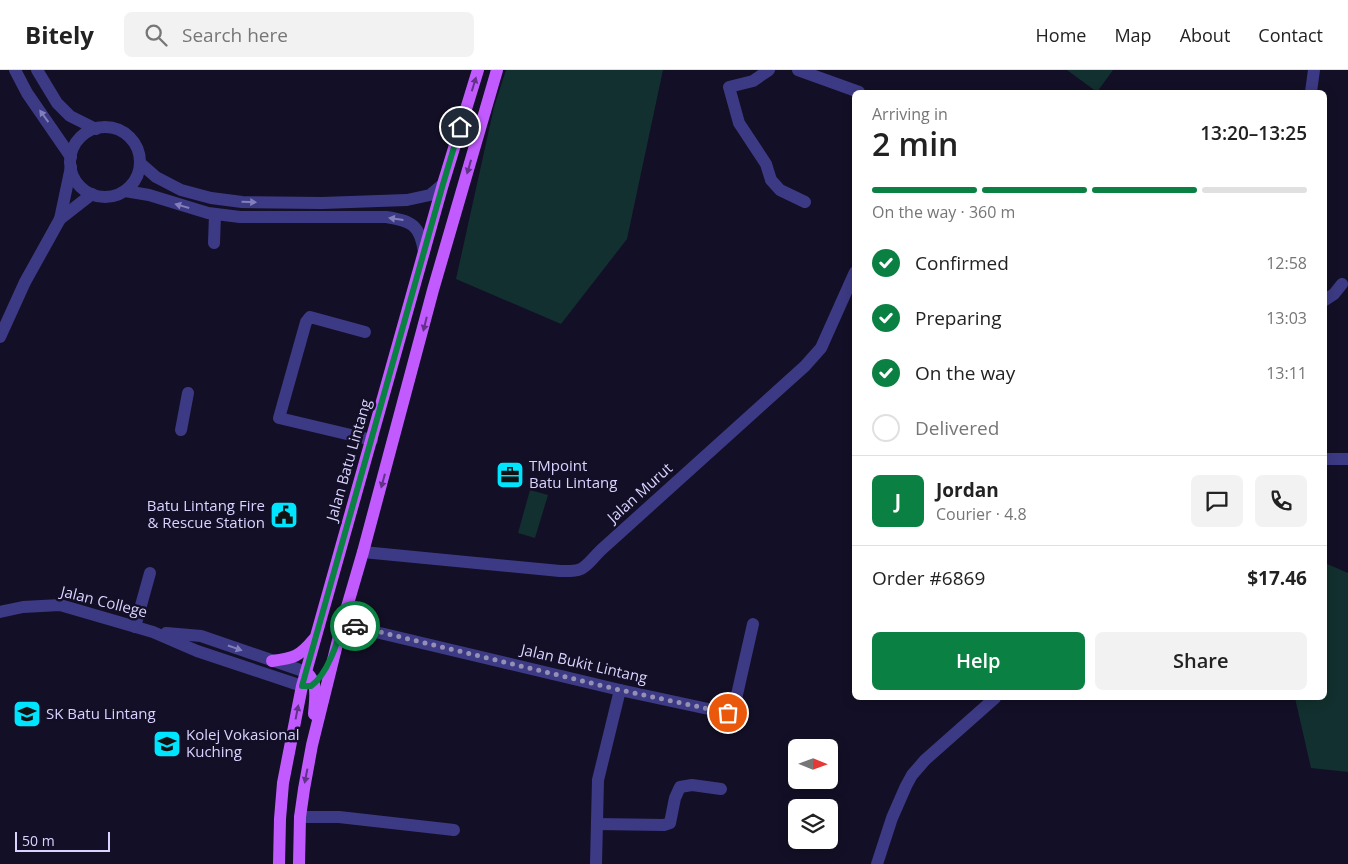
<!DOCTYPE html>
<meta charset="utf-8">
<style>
body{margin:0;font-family:"Open Sans",sans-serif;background:#f2f2f2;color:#222;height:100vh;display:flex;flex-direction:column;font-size:19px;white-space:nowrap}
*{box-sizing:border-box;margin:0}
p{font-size:16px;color:#767676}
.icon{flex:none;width:28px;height:28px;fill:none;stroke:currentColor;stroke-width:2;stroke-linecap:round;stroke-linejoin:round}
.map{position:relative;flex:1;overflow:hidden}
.sheet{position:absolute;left:852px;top:20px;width:475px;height:610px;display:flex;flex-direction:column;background:#fff;border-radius:8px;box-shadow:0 2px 12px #0003}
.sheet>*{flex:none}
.needle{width:32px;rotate:91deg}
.tools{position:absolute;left:788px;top:669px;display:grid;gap:10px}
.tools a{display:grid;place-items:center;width:50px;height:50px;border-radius:8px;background:#fff;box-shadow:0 2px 12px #0003;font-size:25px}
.scale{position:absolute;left:15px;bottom:12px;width:95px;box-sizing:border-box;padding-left:5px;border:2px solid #d9d4ff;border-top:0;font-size:14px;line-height:18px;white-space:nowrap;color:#d9d4ff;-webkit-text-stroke:4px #130f26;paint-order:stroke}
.pin{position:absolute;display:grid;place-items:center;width:42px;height:42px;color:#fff;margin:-21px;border:2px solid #fff;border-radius:50%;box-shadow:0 1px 5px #0007}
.courier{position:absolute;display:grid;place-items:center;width:50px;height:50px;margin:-25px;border:4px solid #0b8043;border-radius:50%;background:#fff;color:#222;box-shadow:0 1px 6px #0007}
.head em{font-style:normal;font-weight:600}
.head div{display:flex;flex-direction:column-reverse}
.head{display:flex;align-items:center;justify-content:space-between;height:85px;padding:0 20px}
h1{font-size:32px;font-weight:600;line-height:38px}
.bar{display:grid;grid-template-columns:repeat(4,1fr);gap:8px 5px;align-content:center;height:60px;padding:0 20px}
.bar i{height:6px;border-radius:4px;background:#e0e0e0}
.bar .current{background:#0b8043}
.bar p{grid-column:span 4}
.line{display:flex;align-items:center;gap:12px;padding:0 20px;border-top:1px solid #e0e0e0}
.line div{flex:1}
.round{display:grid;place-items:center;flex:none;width:52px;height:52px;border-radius:8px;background:#f2f2f2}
ol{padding:0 20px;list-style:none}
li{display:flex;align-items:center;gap:15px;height:55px}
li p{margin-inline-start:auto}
li .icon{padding:5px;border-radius:50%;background:#0b8043;color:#fff;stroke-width:4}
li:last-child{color:#767676}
li i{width:28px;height:28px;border:2px solid #e0e0e0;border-radius:50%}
.cta{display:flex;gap:10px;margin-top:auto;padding:10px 20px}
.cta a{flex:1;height:58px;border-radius:8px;background:#0b8043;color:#fff;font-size:20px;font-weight:600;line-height:58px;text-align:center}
.cta a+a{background:#f2f2f2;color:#222}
header{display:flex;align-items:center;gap:30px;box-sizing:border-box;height:70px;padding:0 25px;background:#fff;border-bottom:1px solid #e0e0e0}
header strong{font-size:24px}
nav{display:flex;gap:28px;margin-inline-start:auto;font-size:18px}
.search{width:350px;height:45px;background:#f2f2f2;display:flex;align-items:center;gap:12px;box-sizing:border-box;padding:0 18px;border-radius:8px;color:#767676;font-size:19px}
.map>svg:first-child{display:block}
.green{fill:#12302f}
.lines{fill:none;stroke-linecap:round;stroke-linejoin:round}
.minor{stroke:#3d3a85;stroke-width:12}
.major{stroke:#c25bff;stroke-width:12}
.oneway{fill:#623188}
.oneway2{fill:#837fbc}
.done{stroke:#948fb3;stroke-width:5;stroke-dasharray:0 9}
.route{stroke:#0b8043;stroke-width:6}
.labels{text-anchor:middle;stroke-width:5;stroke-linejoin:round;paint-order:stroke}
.street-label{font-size:15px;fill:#d9d4ff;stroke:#130f26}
.poi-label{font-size:15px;fill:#d9d4ff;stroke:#130f26;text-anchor:start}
</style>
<header>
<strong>Bitely</strong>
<div class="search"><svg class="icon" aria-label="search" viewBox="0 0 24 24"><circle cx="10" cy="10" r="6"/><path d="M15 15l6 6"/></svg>Search here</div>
<nav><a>Home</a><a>Map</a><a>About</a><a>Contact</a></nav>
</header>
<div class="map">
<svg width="1348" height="794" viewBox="0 0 1348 794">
<rect width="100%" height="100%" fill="#130f26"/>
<g class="green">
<path d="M 506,0 L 663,0 L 627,169 L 561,254 L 456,209 L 494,37 Z"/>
<path d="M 1067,0 L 1113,0 L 1097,22 Z"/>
<path d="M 530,420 L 548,425 L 535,468 L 518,463 Z"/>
<path d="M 1325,493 L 1348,503 L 1348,702 L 1311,698 L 1295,628 L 1325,628 Z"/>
</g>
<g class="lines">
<g class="minor">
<path d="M 15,0 L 27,23 L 71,87"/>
<path d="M 37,0 L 57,33 L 70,46 L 96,59"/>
<path d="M 769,0 L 753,11 L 729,17 L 739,53 L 766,94 L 771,110 L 780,120 L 805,132"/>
<path d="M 798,0 L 859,22"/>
<path d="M 1311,22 L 1314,0"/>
<circle cx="105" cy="92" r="35"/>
<path d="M 140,93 L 156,107 L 181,120 L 211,128 L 242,132 L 322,133 L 407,130 L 430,125 L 443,114"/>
<path d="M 125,121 L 149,125 L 208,143 L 240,147 L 386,147 C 412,151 420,155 424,182"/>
<path d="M 60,149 L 92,124"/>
<path d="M 214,173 L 215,144"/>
<path d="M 1325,230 L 1334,224 L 1342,214"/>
<path d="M 365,262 L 310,247 L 306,252 L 279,348 L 372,370"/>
<path d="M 0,267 L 25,212 L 60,149 L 71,97"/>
<path d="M 181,360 L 188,323"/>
<path d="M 1325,389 L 1348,389"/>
<path d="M 363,482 L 560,501 C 586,502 584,497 601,480 L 805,296 L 821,278 L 855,202"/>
<path d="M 0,542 L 23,537 L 60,535 L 153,562 L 197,581 L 302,616"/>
<path d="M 342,554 L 620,620 L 727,643 L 734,638 L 753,554"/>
<path d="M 135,557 L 150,503"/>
<path d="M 166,563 L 201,566 L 306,602"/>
<path d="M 300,747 L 339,747 L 454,760"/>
<path d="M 597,754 L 664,755 L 670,753 L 675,728 L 680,717 L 692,715 L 721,719"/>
<path d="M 596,794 L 598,710 L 620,620"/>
<path d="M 877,794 L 892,748 L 906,716 L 912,705 L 925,690 L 995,628"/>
</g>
<g class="major">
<path d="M 272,591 C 294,588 299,587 314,569"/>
<path d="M 306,602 C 319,613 315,629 314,644"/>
<path d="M 279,794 L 280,749 L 283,713 L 302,616 L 443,114 L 478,0"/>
<path d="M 299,794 L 300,747 L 304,719 L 312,675 L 342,554 L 363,482 L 433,220 L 497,0"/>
</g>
</g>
<defs><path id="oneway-solid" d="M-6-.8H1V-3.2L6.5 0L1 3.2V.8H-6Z" transform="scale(1.25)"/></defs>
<g class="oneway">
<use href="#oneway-solid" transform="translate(474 14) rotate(-73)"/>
<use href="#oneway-solid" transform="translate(469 97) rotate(106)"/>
<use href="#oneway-solid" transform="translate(425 254) rotate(104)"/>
<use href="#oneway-solid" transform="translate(383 411) rotate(105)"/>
<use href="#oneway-solid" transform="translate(297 642) rotate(-79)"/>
<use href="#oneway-solid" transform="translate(306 706) rotate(101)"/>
</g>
<g class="oneway2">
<use href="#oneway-solid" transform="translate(44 46) rotate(-126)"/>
<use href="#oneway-solid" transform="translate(249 132) rotate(2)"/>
<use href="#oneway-solid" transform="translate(182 136) rotate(-164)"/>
<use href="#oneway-solid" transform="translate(396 149) rotate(-172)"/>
<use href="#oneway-solid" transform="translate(235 578) rotate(19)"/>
</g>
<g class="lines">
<path class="done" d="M 355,556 L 620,620 L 728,643"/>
<path class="route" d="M 355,556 L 342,554 C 338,572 327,605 311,616 L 302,616 L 443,114 L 460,57"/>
</g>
<defs>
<symbol id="office-square" viewBox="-11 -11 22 22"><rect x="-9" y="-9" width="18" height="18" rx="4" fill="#00e5ff" stroke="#130f26"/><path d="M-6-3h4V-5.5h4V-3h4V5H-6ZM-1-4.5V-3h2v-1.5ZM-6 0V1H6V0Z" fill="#111"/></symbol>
<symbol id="civic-square" viewBox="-11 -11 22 22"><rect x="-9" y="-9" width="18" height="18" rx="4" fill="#00e5ff" stroke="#130f26"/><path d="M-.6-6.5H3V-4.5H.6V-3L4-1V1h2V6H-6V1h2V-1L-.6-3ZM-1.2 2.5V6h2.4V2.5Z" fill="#111"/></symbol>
<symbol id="school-square" viewBox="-11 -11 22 22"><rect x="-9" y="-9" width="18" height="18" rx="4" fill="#00e5ff" stroke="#130f26"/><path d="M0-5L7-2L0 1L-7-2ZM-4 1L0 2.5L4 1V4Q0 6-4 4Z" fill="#111"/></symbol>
</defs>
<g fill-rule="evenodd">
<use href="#office-square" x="494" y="389" width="32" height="32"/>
<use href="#civic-square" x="268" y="429" width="32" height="32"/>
<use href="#school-square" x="11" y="628" width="32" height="32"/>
<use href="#school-square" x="151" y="658" width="32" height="32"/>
</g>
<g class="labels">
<g class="street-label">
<text transform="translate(349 390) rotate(-74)" y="5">Jalan Batu Lintang</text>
<text transform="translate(640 423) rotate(-42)" y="5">Jalan Murut</text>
<text transform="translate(104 532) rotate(14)" y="5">Jalan College</text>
<text transform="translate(584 594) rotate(13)" y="5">Jalan Bukit Lintang</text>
</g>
<g class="poi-label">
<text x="529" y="401">TMpoint<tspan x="529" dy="17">Batu Lintang</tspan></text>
<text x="265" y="441" text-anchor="end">Batu Lintang Fire<tspan x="265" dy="17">&amp; Rescue Station</tspan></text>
<text x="46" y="649">SK Batu Lintang</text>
<text x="186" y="670">Kolej Vokasional<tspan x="186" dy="17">Kuching</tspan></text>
</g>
</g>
</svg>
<div class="tools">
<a><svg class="needle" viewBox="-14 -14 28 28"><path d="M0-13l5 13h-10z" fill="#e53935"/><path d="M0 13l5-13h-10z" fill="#767676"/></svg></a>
<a><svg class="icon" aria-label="layers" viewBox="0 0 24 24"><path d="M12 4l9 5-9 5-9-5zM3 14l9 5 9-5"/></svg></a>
</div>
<div class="scale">50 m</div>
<div class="pin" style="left:728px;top:643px;background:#ea580c"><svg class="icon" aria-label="bag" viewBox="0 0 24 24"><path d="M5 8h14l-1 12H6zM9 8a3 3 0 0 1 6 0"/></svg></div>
<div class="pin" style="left:460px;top:57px;background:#1f2937"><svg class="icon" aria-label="home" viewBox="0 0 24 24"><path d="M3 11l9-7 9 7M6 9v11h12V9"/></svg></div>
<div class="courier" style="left:355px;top:556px"><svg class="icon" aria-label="car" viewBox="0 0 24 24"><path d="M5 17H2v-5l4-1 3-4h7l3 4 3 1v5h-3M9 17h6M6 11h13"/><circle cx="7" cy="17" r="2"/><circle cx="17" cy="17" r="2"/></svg></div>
<section class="sheet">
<div class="head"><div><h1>2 min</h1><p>Arriving in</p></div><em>13:20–13:25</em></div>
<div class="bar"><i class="current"></i><i class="current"></i><i class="current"></i><i></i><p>On the way · 360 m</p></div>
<ol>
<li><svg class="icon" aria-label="check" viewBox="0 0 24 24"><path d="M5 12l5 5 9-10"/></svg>Confirmed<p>12:58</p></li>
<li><svg class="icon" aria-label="check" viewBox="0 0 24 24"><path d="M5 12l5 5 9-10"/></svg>Preparing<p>13:03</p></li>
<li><svg class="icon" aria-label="check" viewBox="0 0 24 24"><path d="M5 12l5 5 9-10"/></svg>On the way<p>13:11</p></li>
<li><i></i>Delivered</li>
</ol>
<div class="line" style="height:90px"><b class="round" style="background:#0b8043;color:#fff">J</b><div><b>Jordan</b><p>Courier · 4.8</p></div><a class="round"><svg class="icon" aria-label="chat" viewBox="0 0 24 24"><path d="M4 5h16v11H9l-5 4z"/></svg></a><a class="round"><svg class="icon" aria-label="phone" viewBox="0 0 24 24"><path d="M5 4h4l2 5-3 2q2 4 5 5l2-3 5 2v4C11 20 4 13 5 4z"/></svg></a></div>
<div class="line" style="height:65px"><div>Order #6869</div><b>$17.46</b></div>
<div class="cta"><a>Help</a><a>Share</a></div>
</section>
</div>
